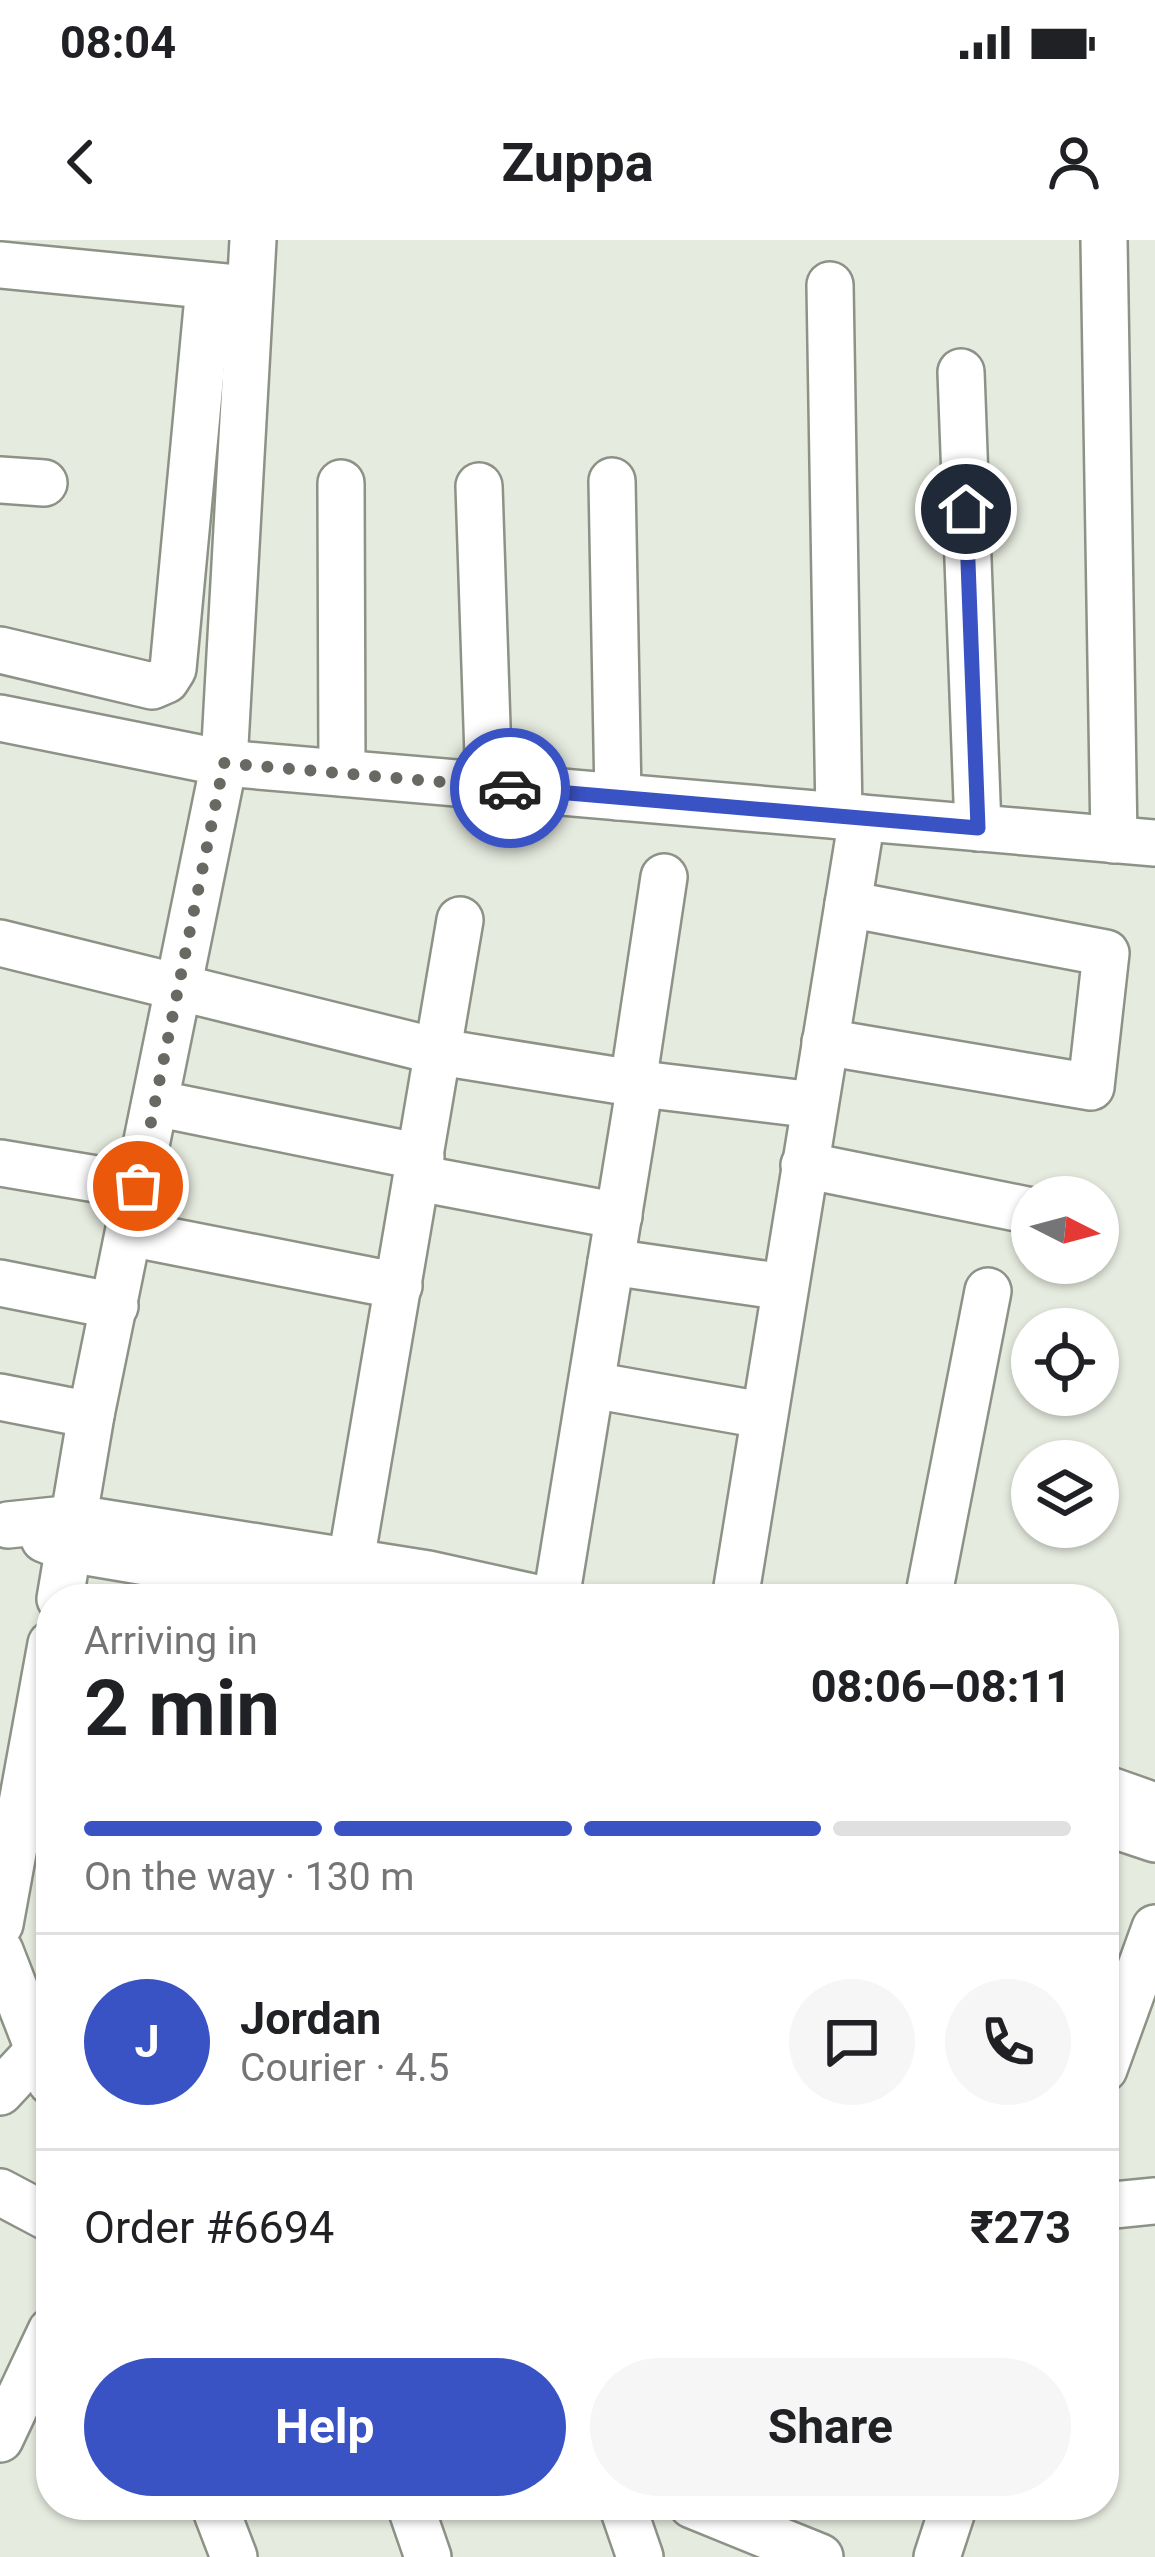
<!DOCTYPE html>
<meta charset="utf-8">
<style>
body{margin:0;font-family:Roboto,sans-serif;background:#f6f6f6;color:#202124;height:100vh;display:flex;flex-direction:column;font-size:45px;white-space:nowrap}
*{box-sizing:border-box;margin:0}
p{font-size:39px;color:#757577}
.icon{flex:none;width:66px;height:66px;fill:none;stroke:currentColor;stroke-width:2;stroke-linecap:round;stroke-linejoin:round}
.map{position:relative;flex:1;overflow:hidden}
.drawer{position:absolute;left:36px;top:1344px;width:1083px;height:936px;display:flex;flex-direction:column;background:#fff;border-radius:48px;box-shadow:0 3px 9px #0004}
.drawer>*{flex:none}
.needle{width:78px;rotate:96deg}
.controls{position:absolute;left:1011px;top:936px;display:grid;gap:24px}
.controls a{display:grid;place-items:center;width:108px;height:108px;border-radius:50%;background:#fff;box-shadow:0 3px 9px #0004;font-size:60px}
.pin{position:absolute;display:grid;place-items:center;width:102px;height:102px;color:#fff;margin:-51px;border:6px solid #fff;border-radius:50%;box-shadow:0 3px 12px #0007}
.courier{position:absolute;display:grid;place-items:center;width:120px;height:120px;margin:-60px;border:9px solid #3952c4;border-radius:50%;background:#fff;color:#222;box-shadow:0 3px 15px #0007}
.summary em{font-style:normal;font-weight:700}
.summary div{display:flex;flex-direction:column-reverse}
.summary{display:flex;align-items:center;justify-content:space-between;height:204px;padding:0 48px}
h1{font-size:78px;font-weight:700;line-height:90px}
.bar{display:grid;grid-template-columns:repeat(4,1fr);gap:18px 12px;align-content:center;height:144px;padding:0 48px}
.bar i{height:15px;border-radius:9px;background:#e0e0e0}
.bar .current{background:#3952c4}
.bar p{grid-column:span 4}
.line{display:flex;align-items:center;gap:30px;padding:0 48px;border-top:3px solid #e0e0e0}
.line div{flex:1}
.round{display:grid;place-items:center;flex:none;width:126px;height:126px;border-radius:63px;background:#f6f6f6}
.cta{display:flex;gap:24px;margin-top:auto;padding:24px 48px}
.cta a{flex:1;height:138px;border-radius:72px;background:#3952c4;color:#fff;font-size:48px;font-weight:700;line-height:138px;text-align:center}
.cta a+a{background:#f6f6f6;color:#202124}
.status{display:flex;justify-content:space-between;align-items:center;height:84px;padding:0 60px;background:#fff;direction:ltr}
.status svg{height:33px;fill:currentColor}
header{display:flex;justify-content:space-between;align-items:center;height:156px;padding:0 48px;background:#fff;font-size:54px;font-weight:700}
.map>svg:first-child{display:block}
.lines{fill:none;stroke-linecap:round;stroke-linejoin:round}
.minor-casing{stroke:#8d9287;stroke-width:50}
.minor{stroke:#fff;stroke-width:45}
.done{stroke:#676962;stroke-width:12;stroke-dasharray:0 21.6}
.route{stroke:#3952c4;stroke-width:15}
</style>
<div class="status"><b>08:04</b><svg viewBox="0 0 49 12"><path d="M0 12V9h3v3zM5 12V6h3v6zM10 12V3h3v9zM15 12V0h3v12zM26 1h20v11H26zM47 4h2v5h-2z"/></svg></div>
<header><svg class="icon" aria-label="back" viewBox="0 0 24 24"><path d="M15 5l-7 7 7 7"/></svg>Zuppa<svg class="icon" aria-label="person" viewBox="0 0 24 24"><circle cx="12" cy="8" r="4"/><path d="M4 21q1-7 8-7t8 7"/></svg></header>
<div class="map">
<svg width="1155" height="2317" viewBox="0 0 1155 2317">
<rect width="100%" height="100%" fill="#e6ebdf"/>
<g class="lines">
<defs>
<g id="minor">
<path d="M 1104,0 L 1114,600"/>
<path d="M 0,25 L 236,48"/>
<path d="M 830,45 L 839,576"/>
<path d="M 961,132 L 978,588"/>
<path d="M 0,240 L 44,243"/>
<path d="M 612,241 L 618,557"/>
<path d="M 341,243 L 342,533"/>
<path d="M 479,246 L 489,546"/>
<path d="M 0,410 L 152,446 L 166,440 L 173,429 L 209,46"/>
<path d="M 0,478 L 224,523 L 1155,603"/>
<path d="M 0,703 L 440,812 L 633,843 L 814,865"/>
<path d="M 825,802 L 1091,847 L 1106,713 L 848,664"/>
<path d="M 633,843 L 664,637"/>
<path d="M 155,863 L 421,917"/>
<path d="M 0,923 L 138,946"/>
<path d="M 804,925 L 1032,971"/>
<path d="M 418,938 L 619,976"/>
<path d="M 129,993 L 399,1046"/>
<path d="M 611,1022 L 784,1047"/>
<path d="M 0,1043 L 115,1066"/>
<path d="M 592,1145 L 762,1175"/>
<path d="M 0,1157 L 91,1175"/>
<path d="M 8,1285 L 75,1278 L 428,1334 L 541,1359"/>
<path d="M 44,1299 L 69,1309 L 365,1359"/>
<path d="M 345,1356 L 460,680"/>
<path d="M 60,1359 L 91,1175 L 224,523 L 253,0"/>
<path d="M 556,1359 L 640,844"/>
<path d="M 735,1359 L 862,578"/>
<path d="M 928,1359 L 988,1051"/>
<path d="M 1104,1548 L 1155,1566"/>
<path d="M 1104,1582 L 1155,1599"/>
<path d="M 0,1684 L 51,1404"/>
<path d="M 0,1711 L 51,1842"/>
<path d="M 1104,1829 L 1155,1688"/>
<path d="M 0,1852 L 39,1810"/>
<path d="M 0,1952 L 51,1979"/>
<path d="M 1104,1966 L 1155,1961"/>
<path d="M 0,2199 L 51,2091"/>
<path d="M 214,2265 L 234,2317"/>
<path d="M 410,2265 L 428,2317"/>
<path d="M 622,2265 L 640,2317"/>
<path d="M 692,2265 L 820,2317"/>
<path d="M 937,2317 L 954,2265"/>
</g>
</defs>
<use href="#minor" class="minor-casing"/>
<use href="#minor" class="minor"/>
</g>
<g class="lines">
<path class="done" d="M 138,946 L 224,523 L 510,548"/>
<path class="route" d="M 510,548 L 978,588 L 966,269"/>
</g>
</svg>
<div class="controls">
<a><svg class="needle" viewBox="-14 -14 28 28"><path d="M0-13l5 13h-10z" fill="#e53935"/><path d="M0 13l5-13h-10z" fill="#757577"/></svg></a>
<a><svg class="icon" aria-label="locate" viewBox="0 0 24 24"><circle cx="12" cy="12" r="6"/><path d="M12 2v4M12 18v4M2 12h4M18 12h4"/></svg></a>
<a><svg class="icon" aria-label="layers" viewBox="0 0 24 24"><path d="M12 4l9 5-9 5-9-5zM3 14l9 5 9-5"/></svg></a>
</div>
<div class="pin" style="left:138px;top:946px;background:#ea580c"><svg class="icon" aria-label="bag" viewBox="0 0 24 24"><path d="M5 8h14l-1 12H6zM9 8a3 3 0 0 1 6 0"/></svg></div>
<div class="pin" style="left:966px;top:269px;background:#1f2937"><svg class="icon" aria-label="home" viewBox="0 0 24 24"><path d="M3 11l9-7 9 7M6 9v11h12V9"/></svg></div>
<div class="courier" style="left:510px;top:548px"><svg class="icon" aria-label="car" viewBox="0 0 24 24"><path d="M5 17H2v-5l4-1 3-4h7l3 4 3 1v5h-3M9 17h6M6 11h13"/><circle cx="7" cy="17" r="2"/><circle cx="17" cy="17" r="2"/></svg></div>
<section class="drawer">
<div class="summary"><div><h1>2 min</h1><p>Arriving in</p></div><em>08:06–08:11</em></div>
<div class="bar"><i class="current"></i><i class="current"></i><i class="current"></i><i></i><p>On the way · 130 m</p></div>
<div class="line" style="height:216px"><b class="round" style="background:#3952c4;color:#fff">J</b><div><b>Jordan</b><p>Courier · 4.5</p></div><a class="round"><svg class="icon" aria-label="chat" viewBox="0 0 24 24"><path d="M4 5h16v11H9l-5 4z"/></svg></a><a class="round"><svg class="icon" aria-label="phone" viewBox="0 0 24 24"><path d="M5 4h4l2 5-3 2q2 4 5 5l2-3 5 2v4C11 20 4 13 5 4z"/></svg></a></div>
<div class="line" style="height:156px"><div>Order #6694</div><b>₹273</b></div>
<div class="cta"><a>Help</a><a>Share</a></div>
</section>
</div>
